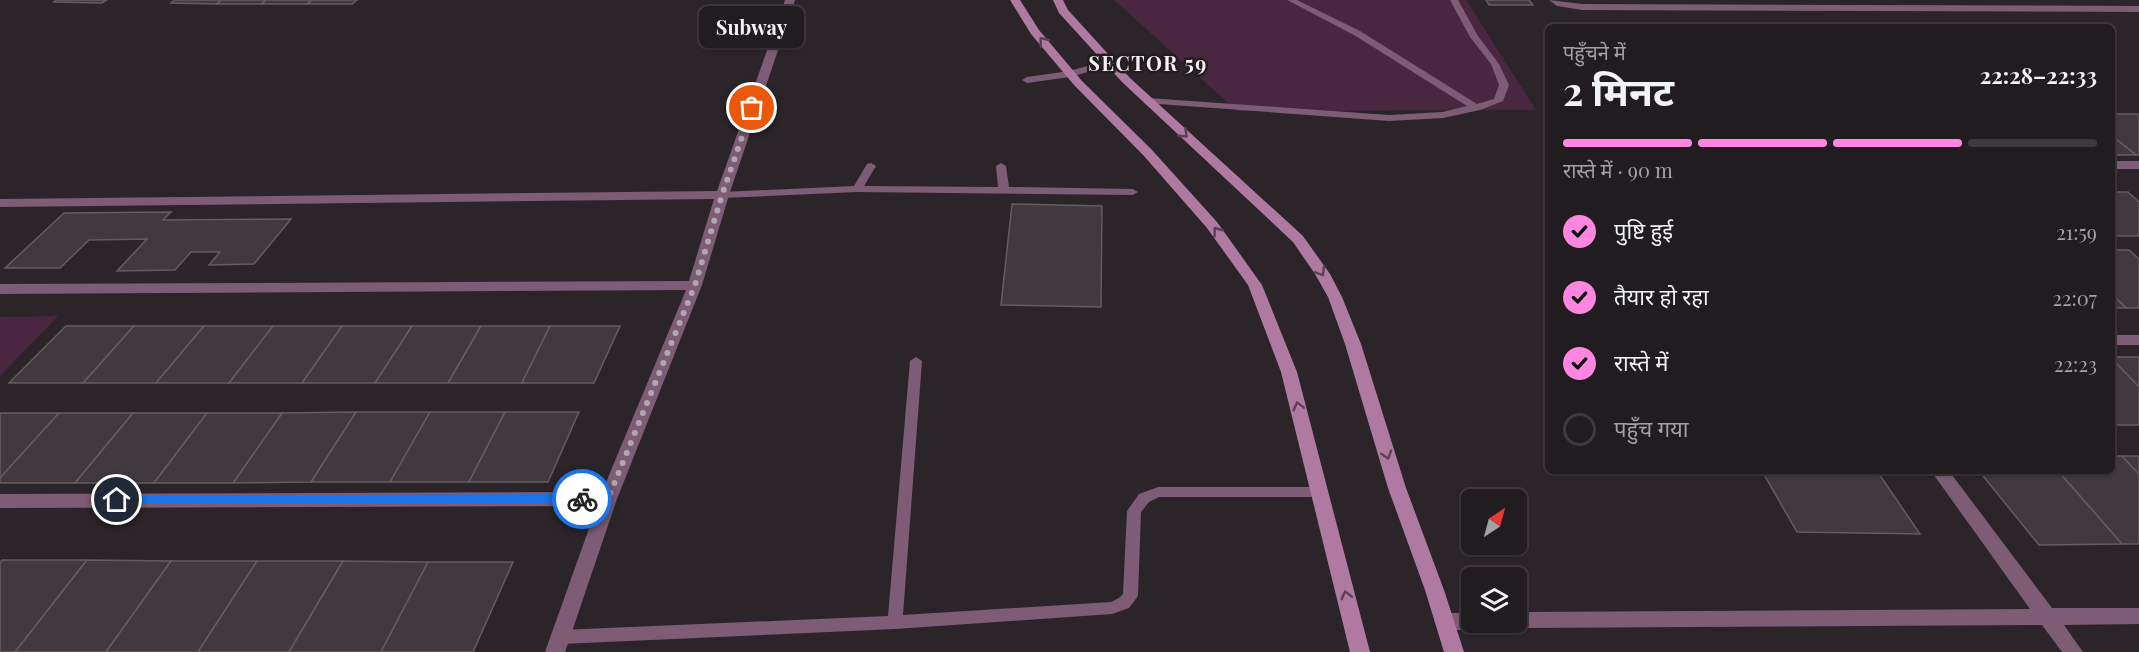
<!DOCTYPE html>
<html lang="hi">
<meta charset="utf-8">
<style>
body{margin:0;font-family:"Playfair Display","Noto Sans Devanagari",serif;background:#2d292d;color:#f1f3f6;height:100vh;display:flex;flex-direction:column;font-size:22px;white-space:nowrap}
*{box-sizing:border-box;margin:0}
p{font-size:20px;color:#a2a1a5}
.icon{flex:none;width:33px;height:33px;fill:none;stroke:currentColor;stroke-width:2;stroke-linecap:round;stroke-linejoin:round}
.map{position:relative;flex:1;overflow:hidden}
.panel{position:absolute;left:1545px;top:24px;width:570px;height:450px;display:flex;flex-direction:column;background:#201c20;border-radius:9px;box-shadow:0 2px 4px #0004,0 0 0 2px #3d3a3e}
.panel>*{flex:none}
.needle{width:39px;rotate:36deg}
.fabs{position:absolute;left:1461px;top:489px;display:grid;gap:12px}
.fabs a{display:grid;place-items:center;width:66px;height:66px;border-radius:9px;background:#201c20;box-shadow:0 2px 4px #0004,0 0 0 2px #3d3a3e;font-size:30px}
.pin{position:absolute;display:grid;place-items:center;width:51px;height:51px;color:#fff;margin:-26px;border:3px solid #fff;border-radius:50%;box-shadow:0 2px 6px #0007}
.courier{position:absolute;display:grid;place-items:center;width:60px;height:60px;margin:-30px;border:4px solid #1a73e8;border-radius:50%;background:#fff;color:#222;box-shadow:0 2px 8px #0007}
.bubble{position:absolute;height:42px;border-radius:9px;background:#201c20;box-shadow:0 2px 4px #0004,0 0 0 2px #3d3a3e;font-size:20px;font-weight:700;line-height:42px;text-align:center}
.overview em{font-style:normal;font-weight:700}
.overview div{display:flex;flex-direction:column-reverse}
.overview{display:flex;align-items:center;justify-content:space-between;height:102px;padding:0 18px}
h1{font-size:39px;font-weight:700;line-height:45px}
.bar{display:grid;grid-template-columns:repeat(4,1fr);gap:9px 6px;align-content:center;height:72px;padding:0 18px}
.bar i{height:8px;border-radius:4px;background:#3d3a3e}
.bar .active{background:#fe86e1}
.bar p{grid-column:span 4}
ol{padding:0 18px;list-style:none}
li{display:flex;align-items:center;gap:18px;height:66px}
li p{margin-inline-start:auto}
li .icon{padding:6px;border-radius:50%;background:#fe86e1;color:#111;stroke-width:4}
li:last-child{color:#a2a1a5}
li i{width:33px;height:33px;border:3px solid #3d3a3e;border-radius:50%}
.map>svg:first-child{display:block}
.green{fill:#492741}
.building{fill:#403a3e;stroke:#635c61;stroke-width:1.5}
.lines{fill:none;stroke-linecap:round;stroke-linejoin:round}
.lane{fill:#7e5c75;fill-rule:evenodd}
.street{fill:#7e5c75;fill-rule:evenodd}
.secondary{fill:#b079a1;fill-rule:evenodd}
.oneway{stroke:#5b4154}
.route{fill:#1a73e8}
.done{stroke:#aea9ad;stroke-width:6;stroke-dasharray:0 10.8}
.labels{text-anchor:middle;stroke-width:5;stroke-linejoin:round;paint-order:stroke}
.far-district-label{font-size:20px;font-weight:bold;letter-spacing:1.5px;fill:#f5f0f3;stroke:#221c20}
</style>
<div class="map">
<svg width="2139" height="652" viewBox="0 0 2139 652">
<rect width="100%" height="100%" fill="#2b252a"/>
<g class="green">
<path d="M 1114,0 L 1466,0 L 1536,110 L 1237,111 Z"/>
<path d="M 58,316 L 0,376 L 0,317 Z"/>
</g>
<g class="building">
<path d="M 57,0 L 107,0 L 102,3 L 53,2 Z"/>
<path d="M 175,0 L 221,0 L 217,4 L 171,3 Z"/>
<path d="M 221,0 L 266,0 L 262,4 L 217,4 Z"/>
<path d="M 266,0 L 312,0 L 307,4 L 262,4 Z"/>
<path d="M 312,0 L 357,0 L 352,4 L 307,4 Z"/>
<path d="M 1486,0 L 1529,0 L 1533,5 L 1489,5 Z"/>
<path d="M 2112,114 L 2139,114 L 2139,155 L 2136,155 L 2112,136 Z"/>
<path d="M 2112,136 L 2136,155 L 2112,155 Z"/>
<path d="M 2112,192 L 2128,192 L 2139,202 L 2139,236 L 2116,236 L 2112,232 Z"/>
<path d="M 1012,204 L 1102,206 L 1101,307 L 1001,305 Z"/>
<path d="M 171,212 L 163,220 L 291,219 L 254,264 L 209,265 L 220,252 L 191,252 L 175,270 L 117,271 L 147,239 L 89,240 L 60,268 L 5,268 L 64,213 Z"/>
<path d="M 2112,250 L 2129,250 L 2139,259 L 2139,308 L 2126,308 L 2112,294 Z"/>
<path d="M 2112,294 L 2126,308 L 2112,308 Z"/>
<path d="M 66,326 L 134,326 L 83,383 L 9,383 Z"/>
<path d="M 134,326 L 204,326 L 156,383 L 83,383 Z"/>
<path d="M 204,326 L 273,326 L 229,383 L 156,383 Z"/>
<path d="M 273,326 L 342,326 L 302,383 L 229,383 Z"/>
<path d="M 342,326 L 412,326 L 375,383 L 302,383 Z"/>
<path d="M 412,326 L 481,326 L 448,383 L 375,383 Z"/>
<path d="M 481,326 L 550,326 L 522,383 L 448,383 Z"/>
<path d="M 550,326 L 620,326 L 594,383 L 522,383 Z"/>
<path d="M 2112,357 L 2139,357 L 2139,387 L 2112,359 Z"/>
<path d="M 2112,359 L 2139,387 L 2139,425 L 2112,425 Z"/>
<path d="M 356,412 L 311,482 L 233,483 L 282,413 Z"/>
<path d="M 356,412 L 430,412 L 390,482 L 311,482 Z"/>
<path d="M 430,412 L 505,412 L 469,482 L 390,482 Z"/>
<path d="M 505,412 L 579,412 L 548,482 L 469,482 Z"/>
<path d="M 0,413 L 59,413 L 0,478 Z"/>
<path d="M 59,413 L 133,413 L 75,483 L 0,483 L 0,478 Z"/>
<path d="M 133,413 L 207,413 L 154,483 L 75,483 Z"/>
<path d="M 207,413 L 282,413 L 233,483 L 154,483 Z"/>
<path d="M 2112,456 L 2122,456 L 2139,474 L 2139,544 L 2122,544 L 2058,471 L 2112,471 Z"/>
<path d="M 2122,456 L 2139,456 L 2139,474 Z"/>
<path d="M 1762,471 L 1877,471 L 1920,534 L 1797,532 Z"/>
<path d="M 1979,471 L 2058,471 L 2122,544 L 2039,545 Z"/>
<path d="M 2,560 L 87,560 L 15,652 L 0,652 L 0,562 Z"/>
<path d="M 87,560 L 171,561 L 106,652 L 15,652 Z"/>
<path d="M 171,561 L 257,561 L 198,652 L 106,652 Z"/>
<path d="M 257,561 L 343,561 L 289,652 L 198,652 Z"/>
<path d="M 343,561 L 428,562 L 381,652 L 289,652 Z"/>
<path d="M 428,562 L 513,562 L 473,652 L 381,652 Z"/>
</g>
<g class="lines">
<g class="lane">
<path d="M 1287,0 L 1297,0 L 1360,31 L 1477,104 L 1494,99 L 1499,85 L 1491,64 L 1470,37 L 1450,0 L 1458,0 L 1478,36 L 1499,64 L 1509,85 L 1503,101 L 1480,110 L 1443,118 L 1389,121 L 1145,103 L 1143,101 L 1148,98 L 1389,115 L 1443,112 L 1467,106 L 1354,35 Z"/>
<path d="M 1110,60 L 1113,61 L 1113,65 L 1070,77 L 1027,83 L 1022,80 L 1027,77 L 1069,71 Z"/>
<path d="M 871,163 L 876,166 L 864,186 L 998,187 L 996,166 L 1001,163 L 1006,166 L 1009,187 L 1133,189 L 1138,192 L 1133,195 L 857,192 L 722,198 L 717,195 L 722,192 L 854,186 L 867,164 Z"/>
<path d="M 916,357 L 922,361 L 903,615 L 1111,602 L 1119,598 L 1123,594 L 1127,511 L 1139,494 L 1158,487 L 1320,487 L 1325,488 L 1327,492 L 1325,496 L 1320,497 L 1159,497 L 1149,502 L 1141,512 L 1138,596 L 1129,608 L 1112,614 L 895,629 L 561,644 L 555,642 L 553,637 L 555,632 L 561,630 L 888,616 L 910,361 Z"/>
</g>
<g class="street">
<path d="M 785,0 L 795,0 L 729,195 L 702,285 L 617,499 L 565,652 L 545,652 L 597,506 L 0,508 L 0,494 L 602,492 L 686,290 L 0,294 L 0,284 L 689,281 L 714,199 L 0,207 L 0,199 L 717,191 Z"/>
<path d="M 1549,0 L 1582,4 L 2139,6 L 2139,12 L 1582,10 L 1557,6 Z"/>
<rect x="2112" y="161" width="27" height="8"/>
<rect x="2112" y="335" width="27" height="10"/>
<path d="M 1931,471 L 1949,471 L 2052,608 L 2139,608 L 2139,624 L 2064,625 L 2083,652 L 2062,652 L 2042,625 L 1516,628 L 1509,626 L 1508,622 L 1516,622 L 1516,612 L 2030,609 Z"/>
<path d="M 1446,613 L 1472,613 L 1472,622 L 1481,622 L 1479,627 C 1467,631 1451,631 1439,627 L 1436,621 L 1439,615 Z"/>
</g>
<g class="secondary">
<path d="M 1010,0 L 1020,0 L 1039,30 L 1082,81 L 1152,150 L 1217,222 L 1262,285 L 1297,372 L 1370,652 L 1350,652 L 1281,372 L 1248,285 L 1207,228 L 1144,156 L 1074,85 L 1031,34 Z"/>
<path d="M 1053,0 L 1063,0 L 1068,10 L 1130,78 L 1303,236 L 1330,274 L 1342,297 L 1361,344 L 1406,488 L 1444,590 L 1464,652 L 1444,652 L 1425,590 L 1388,488 L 1345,344 L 1328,297 L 1315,274 L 1293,242 L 1122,82 L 1059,13 Z"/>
</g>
</g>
<defs><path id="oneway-chevron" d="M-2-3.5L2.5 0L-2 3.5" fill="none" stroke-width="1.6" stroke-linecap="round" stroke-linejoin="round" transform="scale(1.5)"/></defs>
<g class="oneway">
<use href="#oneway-chevron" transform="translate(1043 41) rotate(-129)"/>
<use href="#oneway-chevron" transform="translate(1184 134) rotate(43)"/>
<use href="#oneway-chevron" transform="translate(1217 231) rotate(-127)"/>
<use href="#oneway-chevron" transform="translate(1321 272) rotate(60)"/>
<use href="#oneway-chevron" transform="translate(1298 406) rotate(-104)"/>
<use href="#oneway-chevron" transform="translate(1387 455) rotate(73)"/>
<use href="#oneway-chevron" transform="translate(1346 595) rotate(-104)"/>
</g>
<path class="route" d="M 582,494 L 587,499 L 582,503 L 117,504 L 111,500 L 117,496 Z"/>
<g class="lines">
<path class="done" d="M 582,499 L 608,499 L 695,285 L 722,195 L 752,108"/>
</g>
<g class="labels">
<g class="far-district-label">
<text x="1148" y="71">SECTOR 59</text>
</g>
</g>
</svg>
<div class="fabs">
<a><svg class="needle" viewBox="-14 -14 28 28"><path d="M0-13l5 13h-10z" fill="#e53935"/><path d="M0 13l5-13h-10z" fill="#a2a1a5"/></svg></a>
<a><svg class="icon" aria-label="layers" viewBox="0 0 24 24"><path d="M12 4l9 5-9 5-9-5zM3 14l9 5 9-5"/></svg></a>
</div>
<div class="pin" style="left:752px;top:108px;background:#ea580c"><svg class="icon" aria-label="bag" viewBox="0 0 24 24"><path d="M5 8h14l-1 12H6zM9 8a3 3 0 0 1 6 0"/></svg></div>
<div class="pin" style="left:117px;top:500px;background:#1f2937"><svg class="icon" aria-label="home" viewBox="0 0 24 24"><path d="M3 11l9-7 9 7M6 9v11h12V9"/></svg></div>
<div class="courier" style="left:582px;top:499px"><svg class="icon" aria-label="bike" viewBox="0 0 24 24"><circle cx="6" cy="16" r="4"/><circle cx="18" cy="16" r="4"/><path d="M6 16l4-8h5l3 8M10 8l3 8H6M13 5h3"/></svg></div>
<div class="bubble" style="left:699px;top:6px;width:105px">Subway</div>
<section class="panel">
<div class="overview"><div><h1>2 मिनट</h1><p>पहुँचने में</p></div><em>22:28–22:33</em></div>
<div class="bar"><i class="active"></i><i class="active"></i><i class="active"></i><i></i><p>रास्ते में · 90 m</p></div>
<ol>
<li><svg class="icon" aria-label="check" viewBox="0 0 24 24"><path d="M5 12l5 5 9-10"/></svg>पुष्टि हुई<p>21:59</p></li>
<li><svg class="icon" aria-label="check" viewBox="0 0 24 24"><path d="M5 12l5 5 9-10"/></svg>तैयार हो रहा<p>22:07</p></li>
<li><svg class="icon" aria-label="check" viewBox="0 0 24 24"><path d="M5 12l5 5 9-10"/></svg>रास्ते में<p>22:23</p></li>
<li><i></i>पहुँच गया</li>
</ol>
</section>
</div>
